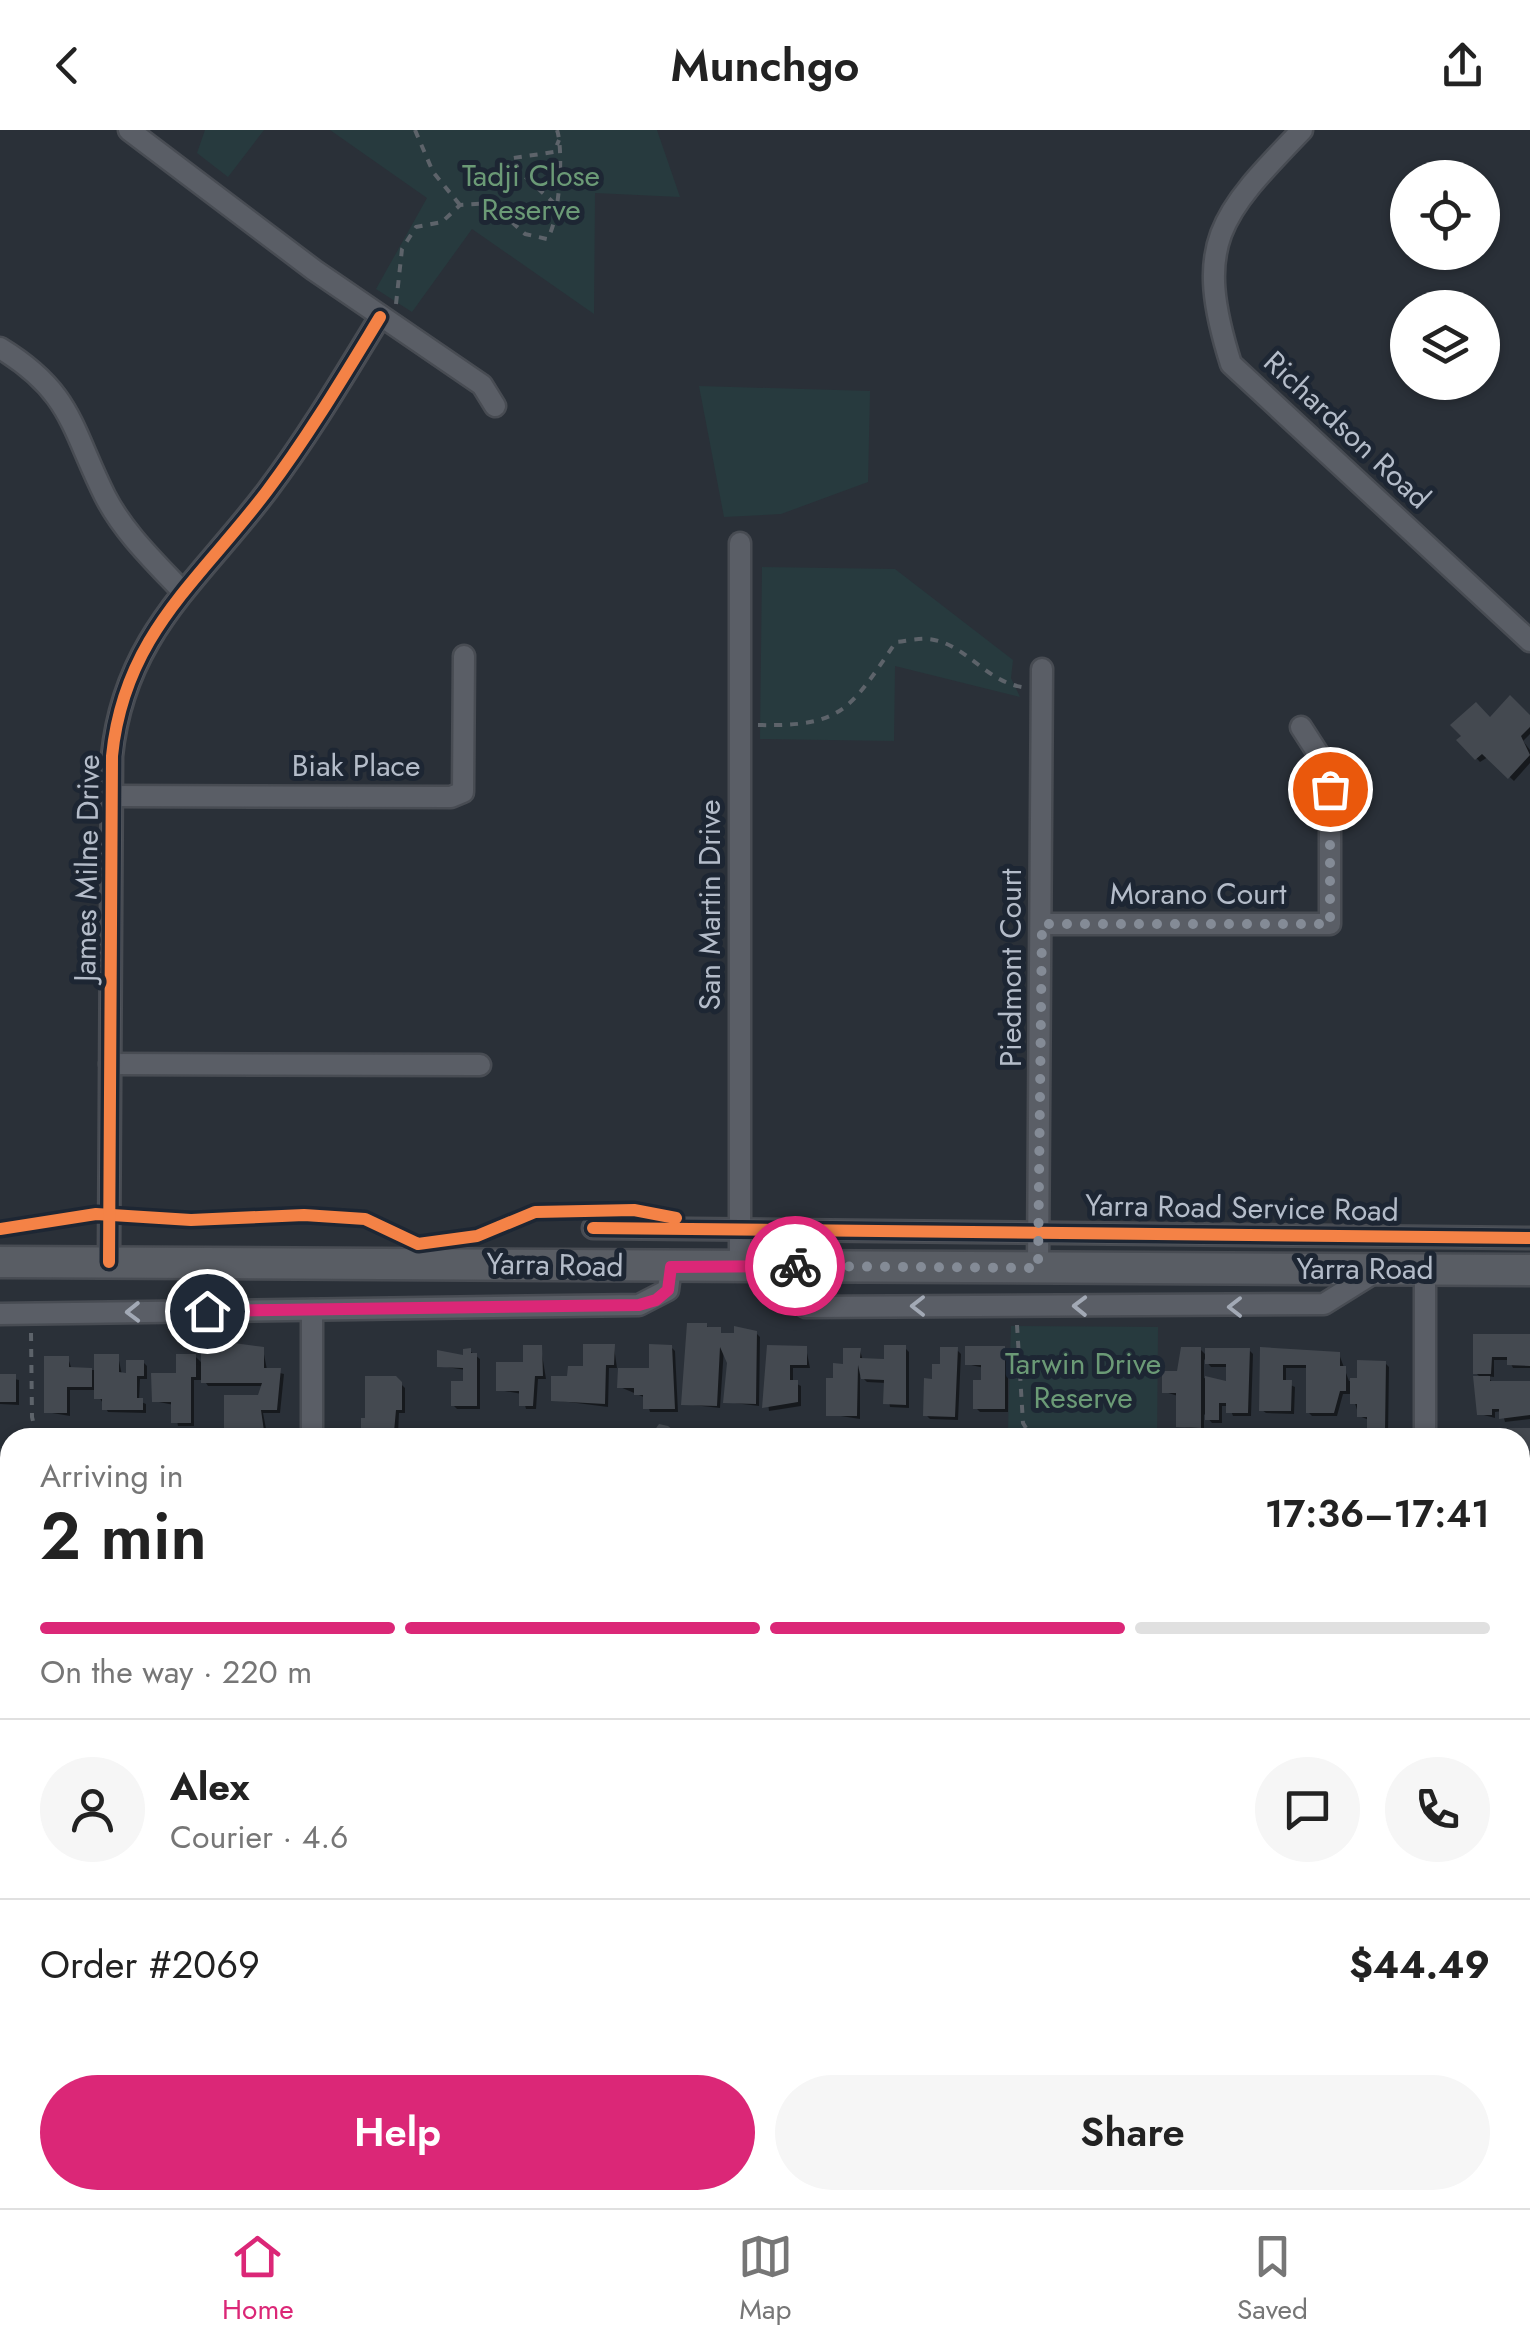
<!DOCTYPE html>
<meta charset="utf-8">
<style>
body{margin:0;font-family:Jost,sans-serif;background:#f6f6f6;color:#222;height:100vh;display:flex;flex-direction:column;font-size:38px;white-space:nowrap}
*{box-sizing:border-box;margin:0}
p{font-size:32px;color:#767676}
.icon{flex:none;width:55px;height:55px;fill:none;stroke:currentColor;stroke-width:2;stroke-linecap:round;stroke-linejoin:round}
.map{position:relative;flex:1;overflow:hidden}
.drawer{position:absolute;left:0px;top:1298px;width:1530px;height:782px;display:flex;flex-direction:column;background:#fff;border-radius:30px 30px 0 0;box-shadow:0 2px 8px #0004}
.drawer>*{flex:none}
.fabs{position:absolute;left:1390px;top:30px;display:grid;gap:20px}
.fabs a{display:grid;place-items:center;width:110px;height:110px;border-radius:50%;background:#fff;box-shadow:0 2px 8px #0004;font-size:50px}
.pin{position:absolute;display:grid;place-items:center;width:85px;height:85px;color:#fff;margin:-42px;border:5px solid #fff;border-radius:50%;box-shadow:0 2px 10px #0007}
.courier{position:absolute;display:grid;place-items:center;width:100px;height:100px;margin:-50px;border:8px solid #db2777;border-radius:50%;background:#fff;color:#222;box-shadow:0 2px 12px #0007}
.overview em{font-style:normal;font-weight:600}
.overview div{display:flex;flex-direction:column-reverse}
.overview{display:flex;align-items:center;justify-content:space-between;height:170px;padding:0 40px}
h1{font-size:65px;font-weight:600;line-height:75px}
.bar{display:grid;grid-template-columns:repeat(4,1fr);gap:15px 10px;align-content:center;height:120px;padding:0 40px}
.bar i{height:12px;border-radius:8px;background:#e0e0e0}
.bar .selected{background:#db2777}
.bar p{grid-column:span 4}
.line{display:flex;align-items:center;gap:25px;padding:0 40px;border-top:2px solid #e0e0e0}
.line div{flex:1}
.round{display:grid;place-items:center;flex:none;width:105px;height:105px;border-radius:52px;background:#f6f6f6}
.cta{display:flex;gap:20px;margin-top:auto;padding:20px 40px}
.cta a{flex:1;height:115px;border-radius:60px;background:#db2777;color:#fff;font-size:40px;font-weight:600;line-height:115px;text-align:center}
.cta a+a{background:#f6f6f6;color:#222}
header{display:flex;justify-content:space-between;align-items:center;height:130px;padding:0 40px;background:#fff;font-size:45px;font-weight:600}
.menu{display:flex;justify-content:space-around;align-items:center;height:140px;border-top:2px solid #e0e0e0;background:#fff;font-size:28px;color:#767676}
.menu a{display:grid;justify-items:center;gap:5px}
.menu .selected{color:#db2777}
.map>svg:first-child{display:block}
.green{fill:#273a3e}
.shadow{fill:#0007;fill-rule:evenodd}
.building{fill:#444950}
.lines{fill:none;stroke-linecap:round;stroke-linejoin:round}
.street-casing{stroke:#484c53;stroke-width:25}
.secondary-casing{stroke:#484c53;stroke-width:35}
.path{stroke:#5d636a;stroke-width:4;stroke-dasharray:8 8;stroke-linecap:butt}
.street{stroke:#5a5e66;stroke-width:20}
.secondary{stroke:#595d64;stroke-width:30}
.cycleway-casing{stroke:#1d2633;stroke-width:19}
.cycleway{stroke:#f48246;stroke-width:12}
.oneway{stroke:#a2a9b5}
.done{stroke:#848b96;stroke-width:10;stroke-dasharray:0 18}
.route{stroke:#db2777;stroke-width:12}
.labels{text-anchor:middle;stroke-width:10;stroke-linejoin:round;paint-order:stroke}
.park-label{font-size:30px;fill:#6b9a76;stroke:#1d2633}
.street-label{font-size:30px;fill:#b4bcc9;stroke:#1d2633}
</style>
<header><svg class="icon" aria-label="back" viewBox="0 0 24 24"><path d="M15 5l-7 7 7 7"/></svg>Munchgo<svg class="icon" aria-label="share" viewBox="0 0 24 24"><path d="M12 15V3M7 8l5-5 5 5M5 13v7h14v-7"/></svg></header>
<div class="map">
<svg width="1530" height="2078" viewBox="0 0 1530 2078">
<rect width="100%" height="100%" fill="#2a3038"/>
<g class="green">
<path d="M 205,0 L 264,0 L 228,47 L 197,23 Z"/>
<path d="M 330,0 L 657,0 L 680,67 L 595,63 L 594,184 L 472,99 L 412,182 L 376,159 L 427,68 Z"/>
<path d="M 699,256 L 870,261 L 868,352 L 781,384 L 724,387 Z"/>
<path d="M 762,437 L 895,439 L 1013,530 L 1011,548 L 1020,567 L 895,536 L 894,611 L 760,609 Z"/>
<path d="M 1011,1196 L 1158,1197 L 1157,1307 L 1013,1307 L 1008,1300 Z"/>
</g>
<g class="shadow">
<path d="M 1530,588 L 1530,604 L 1523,611 L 1530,620 L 1530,633 L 1514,651 L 1488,627 L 1480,632 L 1460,611 L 1491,591 Z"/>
<path d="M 706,1196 L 725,1205 L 756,1203 L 760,1207 L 759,1276 L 726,1272 L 730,1233 L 724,1218 L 720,1278 L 684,1274 Z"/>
<path d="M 1475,1206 L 1530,1206 L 1530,1238 L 1513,1238 L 1509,1230 L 1494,1230 L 1494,1247 L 1487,1246 L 1494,1254 L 1530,1254 L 1530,1289 L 1505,1292 L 1502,1281 L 1495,1282 L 1495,1288 L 1480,1284 L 1482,1249 L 1475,1242 Z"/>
<path d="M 238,1214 L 263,1219 L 267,1240 L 284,1244 L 280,1283 L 263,1283 L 267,1304 L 231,1304 L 227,1300 L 259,1267 L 264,1256 L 208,1256 L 204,1250 L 194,1250 L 194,1296 L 178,1296 L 174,1275 L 154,1271 L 195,1226 L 204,1235 L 204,1219 Z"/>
<path d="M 614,1217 L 617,1238 L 609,1238 L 608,1277 L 553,1270 L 570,1249 Z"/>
<path d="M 671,1217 L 675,1221 L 678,1282 L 650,1282 L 646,1268 L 620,1257 L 651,1241 Z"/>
<path d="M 541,1218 L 546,1249 L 538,1249 L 536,1279 L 526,1279 L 522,1264 L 499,1260 Z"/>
<path d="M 806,1218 L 810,1238 L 793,1238 L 793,1252 L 801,1256 L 801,1276 L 769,1281 L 765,1247 Z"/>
<path d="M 905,1218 L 909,1222 L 909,1278 L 890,1277 L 886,1253 L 867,1252 L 860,1245 L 860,1289 L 828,1284 L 845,1236 L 860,1220 L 863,1231 L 886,1231 Z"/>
<path d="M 1004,1218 L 1008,1222 L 1008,1282 L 980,1282 L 976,1278 L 984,1238 L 967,1234 Z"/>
<path d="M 1200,1219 L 1208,1227 L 1249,1220 L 1253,1224 L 1251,1286 L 1233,1286 L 1229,1276 L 1222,1276 L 1222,1293 L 1212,1293 L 1204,1284 L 1204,1300 L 1178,1296 L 1178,1266 L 1165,1262 ZM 1204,1229 L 1211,1237 L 1229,1237 L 1229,1254 L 1204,1248 Z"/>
<path d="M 1262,1219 L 1339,1224 L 1349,1251 L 1359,1251 L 1385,1233 L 1389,1237 L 1388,1306 L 1369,1302 L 1369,1290 L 1359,1286 L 1352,1264 L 1343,1264 L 1337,1286 L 1312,1286 L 1308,1282 L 1308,1238 L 1286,1238 L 1286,1253 L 1295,1257 L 1294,1284 L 1266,1283 L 1262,1280 Z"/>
<path d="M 957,1220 L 961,1224 L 958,1290 L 930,1289 L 926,1285 L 942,1236 Z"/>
<path d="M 470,1221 L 480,1229 L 480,1279 L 457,1279 L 453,1275 L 466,1253 L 466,1240 L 440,1236 L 465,1228 Z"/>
<path d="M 118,1226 L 122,1245 L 129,1245 L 143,1232 L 147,1236 L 147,1249 L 140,1249 L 139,1271 L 146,1274 L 146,1283 L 108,1282 L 95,1260 L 70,1260 L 70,1286 L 46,1282 L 68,1228 L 72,1240 L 96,1240 Z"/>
<path d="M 0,1246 L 19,1250 L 19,1275 L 0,1274 Z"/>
<path d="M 395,1248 L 405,1258 L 405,1283 L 399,1283 L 398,1305 L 348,1308 L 363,1301 Z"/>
<path d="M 92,1300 L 104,1304 L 108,1308 L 90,1308 Z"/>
<path d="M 1530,1300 L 1530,1325 L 1523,1325 L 1520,1340 L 1520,1308 Z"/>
<path d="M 6,1317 L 10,1321 L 10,1383 L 0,1369 L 0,1320 Z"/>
<path d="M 0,1385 L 10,1394 L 9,1404 L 0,1401 Z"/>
<path d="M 0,1440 L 10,1448 L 10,1499 L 6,1498 L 0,1508 L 0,1487 L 4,1488 L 6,1477 L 0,1476 Z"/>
<path d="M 1520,1444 L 1530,1444 L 1530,1474 L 1523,1474 L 1523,1483 Z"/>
<path d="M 9,1593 L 10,1646 L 9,1652 L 0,1649 L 0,1609 L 8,1610 Z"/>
<path d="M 1520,1633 L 1530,1636 L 1530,1665 L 1520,1664 Z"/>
<path d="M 1520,1872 L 1530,1887 L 1530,1910 L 1520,1917 Z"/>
<path d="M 1523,1988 L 1530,2003 L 1530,2030 L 1520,2033 Z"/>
<path d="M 1520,2060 L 1530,2061 L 1530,2078 L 1483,2078 L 1479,2074 L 1480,2070 L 1520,2070 Z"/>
<path d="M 179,2070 L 241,2070 L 247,2076 L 174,2078 Z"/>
<path d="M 386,2070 L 473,2070 L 469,2078 L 382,2078 Z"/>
<path d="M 1287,2070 L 1301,2070 L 1293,2077 Z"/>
<path d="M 686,2073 L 714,2078 L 686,2078 Z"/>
</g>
<g class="building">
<path d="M 1510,565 L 1530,585 L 1530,597 L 1521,606 L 1530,625 L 1508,649 L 1482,624 L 1475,630 L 1456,610 L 1461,606 L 1450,595 L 1476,572 L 1490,587 Z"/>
<path d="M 687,1193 L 707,1193 L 707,1197 L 721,1197 L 721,1203 L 734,1203 L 734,1196 L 757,1201 L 756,1274 L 723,1273 L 727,1233 L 720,1217 L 717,1276 L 681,1275 Z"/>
<path d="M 1473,1204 L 1530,1204 L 1530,1236 L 1507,1235 L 1507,1227 L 1492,1227 L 1491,1244 L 1473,1244 Z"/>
<path d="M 219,1211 L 264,1217 L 264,1238 L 281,1238 L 277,1280 L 261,1280 L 264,1301 L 224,1301 L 224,1265 L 258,1265 L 262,1253 L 201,1253 L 201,1217 L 219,1217 Z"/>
<path d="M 583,1214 L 615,1214 L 614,1235 L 606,1235 L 605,1274 L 551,1271 L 551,1246 L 567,1246 L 568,1236 L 583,1236 Z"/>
<path d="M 649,1214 L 672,1215 L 675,1279 L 643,1279 L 643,1265 L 634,1265 L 634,1258 L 617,1258 L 618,1238 L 649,1238 Z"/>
<path d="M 523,1215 L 542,1215 L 543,1246 L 535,1246 L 533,1276 L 519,1276 L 519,1261 L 496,1261 L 496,1232 L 523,1232 Z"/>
<path d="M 767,1215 L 807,1216 L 807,1235 L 790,1235 L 790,1250 L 798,1250 L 798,1272 L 762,1278 Z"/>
<path d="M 884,1215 L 906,1215 L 906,1275 L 883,1274 L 884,1250 L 861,1249 L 858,1235 L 857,1286 L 826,1286 L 826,1248 L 833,1248 L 833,1233 L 843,1234 L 843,1218 L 861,1218 L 860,1228 L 884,1229 Z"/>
<path d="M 965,1216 L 1005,1216 L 1005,1279 L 973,1279 L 973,1250 L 981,1250 L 981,1235 L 965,1235 Z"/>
<path d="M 940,1217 L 958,1217 L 955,1287 L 923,1286 L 924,1248 L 932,1249 L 932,1234 L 940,1234 Z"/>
<path d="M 1181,1217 L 1201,1217 L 1201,1298 L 1176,1297 L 1176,1263 L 1162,1263 L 1162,1241 L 1177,1241 Z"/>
<path d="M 1260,1217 L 1340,1222 L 1340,1236 L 1346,1236 L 1346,1261 L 1340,1261 L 1334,1283 L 1306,1283 L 1306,1235 L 1283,1235 L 1283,1250 L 1292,1250 L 1291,1281 L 1259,1281 Z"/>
<path d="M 471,1218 L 471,1223 L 477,1223 L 477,1276 L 451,1276 L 451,1251 L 463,1251 L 463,1238 L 437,1237 L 437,1220 L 463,1225 L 463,1219 Z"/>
<path d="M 1205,1218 L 1250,1218 L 1248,1283 L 1226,1283 L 1226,1273 L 1219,1273 L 1219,1290 L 1205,1290 L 1205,1246 L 1226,1251 L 1226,1234 L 1205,1234 Z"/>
<path d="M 94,1224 L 119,1224 L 119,1242 L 126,1243 L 126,1230 L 144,1230 L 144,1246 L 137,1246 L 137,1268 L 143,1268 L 143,1280 L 102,1280 L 102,1269 L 94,1269 Z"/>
<path d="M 176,1224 L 196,1224 L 196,1247 L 191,1247 L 191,1293 L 171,1293 L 171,1272 L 152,1272 L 151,1243 L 176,1243 Z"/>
<path d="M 44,1226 L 69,1226 L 69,1237 L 92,1238 L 92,1257 L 67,1257 L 67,1283 L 44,1283 Z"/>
<path d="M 1357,1230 L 1386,1231 L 1385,1303 L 1367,1303 L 1367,1287 L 1357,1287 L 1357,1274 L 1350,1274 L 1350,1248 L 1357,1248 Z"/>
<rect x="0" y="1244" width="16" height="28"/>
<path d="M 365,1246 L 396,1246 L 402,1252 L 402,1280 L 396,1280 L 394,1302 L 345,1308 L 345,1299 L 361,1299 L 361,1288 L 365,1288 Z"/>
<path d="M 1473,1246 L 1490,1246 L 1490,1251 L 1530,1251 L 1530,1285 L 1499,1289 L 1499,1279 L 1492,1279 L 1492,1285 L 1477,1285 Z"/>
<path d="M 659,1294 L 668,1296 L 683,1308 L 649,1308 Z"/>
<path d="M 1473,1298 L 1530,1298 L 1530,1322 L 1520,1322 L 1520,1308 L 1473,1308 Z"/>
<path d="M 915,1299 L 915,1308 L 834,1308 L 834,1302 Z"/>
<path d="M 821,1300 L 821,1308 L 781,1308 L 781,1301 Z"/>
<path d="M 7,1314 L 10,1377 L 5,1381 L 0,1375 L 0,1319 Z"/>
<rect x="1520" y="1350" width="10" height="34"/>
<rect x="1520" y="1392" width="10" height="42"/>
<rect x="1520" y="1442" width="10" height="29"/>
<path d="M 0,1443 L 10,1445 L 10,1476 L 0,1474 Z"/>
<path d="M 4,1477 L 10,1479 L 10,1497 L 0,1495 Z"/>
<rect x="1520" y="1487" width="10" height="41"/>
<path d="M 0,1524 L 10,1525 L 10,1549 L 0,1548 Z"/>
<rect x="1520" y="1536" width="10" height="42"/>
<path d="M 1520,1585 L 1530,1585 L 1530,1618 L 1520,1615 Z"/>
<path d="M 7,1586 L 10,1644 L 0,1649 L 0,1607 L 6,1607 Z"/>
<path d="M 1520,1630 L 1528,1631 L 1527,1662 L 1520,1662 Z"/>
<path d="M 1520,1712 L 1530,1722 L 1530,1753 L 1520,1763 Z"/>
<path d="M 1524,1794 L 1530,1797 L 1530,1834 L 1520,1828 Z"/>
<path d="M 1520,1870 L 1530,1885 L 1530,1904 L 1520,1911 Z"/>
<path d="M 1523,1985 L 1530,2025 L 1520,2029 L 1520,1986 Z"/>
<path d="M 1520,2058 L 1530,2059 L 1529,2078 L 1477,2075 L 1477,2070 L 1520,2070 Z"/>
<path d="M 176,2070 L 237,2070 L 233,2078 L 172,2078 Z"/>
<path d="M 274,2070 L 352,2070 L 350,2074 L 358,2078 L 270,2078 Z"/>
<path d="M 383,2070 L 459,2070 L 468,2078 L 379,2078 Z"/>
<path d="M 647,2070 L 675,2070 L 674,2078 L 645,2078 Z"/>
<path d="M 1038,2070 L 1049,2070 L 1053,2078 L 1021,2078 Z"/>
<path d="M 1186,2070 L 1225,2070 L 1220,2078 L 1181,2078 Z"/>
<path d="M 1328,2070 L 1364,2070 L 1357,2078 L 1311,2078 L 1317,2071 L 1323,2077 Z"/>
</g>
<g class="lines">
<defs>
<g id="street">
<path d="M 129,0 L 314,140 L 482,255 L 495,276"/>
<path d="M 1302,0 C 1219,86 1193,113 1231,234 L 1530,511"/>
<path d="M 0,218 C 72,262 71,298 105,366 C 124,403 155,432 183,462"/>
<path d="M 112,666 L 451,667 L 463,662 L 464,526"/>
<path d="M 1042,794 L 1330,794 L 1330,659 L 1319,625 L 1301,597"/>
<path d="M 110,934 L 480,935"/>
<path d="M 593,1098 L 1530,1108"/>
<path d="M 109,1132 L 112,626 C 124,505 199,451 267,361 C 309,305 344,246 380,187"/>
<path d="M 740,1136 L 740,413"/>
<path d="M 771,1136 L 780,1161 L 806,1177 L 1324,1174 L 1377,1141"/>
<path d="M 1038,1138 L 1042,539"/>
<path d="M 1425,1139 L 1425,1308"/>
<path d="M 0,1184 L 639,1175 L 668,1160 L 671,1137"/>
<path d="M 312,1308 L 312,1180"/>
<path d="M 0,1696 L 10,1696"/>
<path d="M 1101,2070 L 1110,2078"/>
</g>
<path id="secondary" d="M 0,1132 L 1530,1140"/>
</defs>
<use href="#street" class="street-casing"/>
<use href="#secondary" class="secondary-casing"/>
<g class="path">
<path d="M 415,0 L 433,42 L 460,75"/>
<path d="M 555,74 L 519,41 L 513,28 L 554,22 L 559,10"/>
<path d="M 396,174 L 402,119 L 416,97 L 442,92 L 460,75 L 491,73 L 525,104 L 547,109 C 559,94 564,20 557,0"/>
<path d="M 758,595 C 843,597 850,579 896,512 C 906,511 919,508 929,509 C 965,513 985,551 1022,557"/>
<path d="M 1017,1195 L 1023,1293 L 1032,1308"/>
<path d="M 31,1203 L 32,1287 L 37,1308"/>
<path d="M 0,2057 L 10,2027"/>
</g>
<use href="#street" class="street"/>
<use href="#secondary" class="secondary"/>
<defs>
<g id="cycleway">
<path d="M 593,1098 L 1530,1108"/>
<path d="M 0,1099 L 96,1084 L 191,1090 L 304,1085 L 365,1089 L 418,1114 L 477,1106 L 535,1082 L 634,1080 L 676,1088"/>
<path d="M 109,1132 L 112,626 C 124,505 199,451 267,361 C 309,305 344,246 380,187"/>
</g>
</defs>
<use href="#cycleway" class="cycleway-casing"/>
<use href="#cycleway" class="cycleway"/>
</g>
<defs><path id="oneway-chevron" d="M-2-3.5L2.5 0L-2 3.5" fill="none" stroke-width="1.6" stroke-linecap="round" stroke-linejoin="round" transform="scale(2.5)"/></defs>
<g class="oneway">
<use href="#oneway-chevron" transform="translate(918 1176) rotate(180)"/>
<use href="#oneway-chevron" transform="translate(1080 1176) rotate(-179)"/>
<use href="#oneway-chevron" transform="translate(1235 1177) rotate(180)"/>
<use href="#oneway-chevron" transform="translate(133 1182) rotate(179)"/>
</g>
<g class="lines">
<path class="done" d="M 795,1136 L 1038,1138 L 1042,794 L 1330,794 L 1330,659"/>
<path class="route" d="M 207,1181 L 639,1175 L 656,1170 L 668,1160 L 671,1137 L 795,1136"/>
</g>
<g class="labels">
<g class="park-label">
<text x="531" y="56">Tadji Close<tspan x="531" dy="34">Reserve</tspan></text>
<text x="1083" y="1244">Tarwin Drive<tspan x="1083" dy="34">Reserve</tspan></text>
</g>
<g class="street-label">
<text transform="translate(1347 300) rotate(43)" y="10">Richardson Road</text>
<text x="356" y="646">Biak Place</text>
<text transform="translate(87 738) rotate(-89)" y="10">James Milne Drive</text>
<text x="1198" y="774">Morano Court</text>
<text transform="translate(710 775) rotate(-90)" y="10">San Martin Drive</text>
<text transform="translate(1011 838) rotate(-90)" y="10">Piedmont Court</text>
<text transform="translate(1242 1078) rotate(1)" y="10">Yarra Road Service Road</text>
<text transform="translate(555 1135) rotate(1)" y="10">Yarra Road</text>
<text x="1365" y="1149">Yarra Road</text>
</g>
</g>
</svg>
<div class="fabs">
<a><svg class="icon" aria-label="locate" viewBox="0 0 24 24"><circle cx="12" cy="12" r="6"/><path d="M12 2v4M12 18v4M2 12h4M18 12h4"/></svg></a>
<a><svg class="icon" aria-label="layers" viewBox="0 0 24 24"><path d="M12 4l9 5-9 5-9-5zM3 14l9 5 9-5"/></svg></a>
</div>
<div class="pin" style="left:1330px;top:659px;background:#ea580c"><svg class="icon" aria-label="bag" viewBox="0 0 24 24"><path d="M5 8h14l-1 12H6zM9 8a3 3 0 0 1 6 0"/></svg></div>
<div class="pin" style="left:207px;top:1181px;background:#1f2937"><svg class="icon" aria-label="home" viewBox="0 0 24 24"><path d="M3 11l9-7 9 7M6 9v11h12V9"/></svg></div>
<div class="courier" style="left:795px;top:1136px"><svg class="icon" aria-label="bike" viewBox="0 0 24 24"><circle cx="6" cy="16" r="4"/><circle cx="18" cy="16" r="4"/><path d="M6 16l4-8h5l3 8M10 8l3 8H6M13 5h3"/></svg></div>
<section class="drawer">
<div class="overview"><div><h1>2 min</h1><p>Arriving in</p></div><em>17:36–17:41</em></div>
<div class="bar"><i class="selected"></i><i class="selected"></i><i class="selected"></i><i></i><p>On the way · 220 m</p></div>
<div class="line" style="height:180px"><a class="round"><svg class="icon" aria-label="person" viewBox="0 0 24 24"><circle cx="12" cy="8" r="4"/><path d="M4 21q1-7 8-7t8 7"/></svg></a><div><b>Alex</b><p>Courier · 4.6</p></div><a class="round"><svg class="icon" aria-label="chat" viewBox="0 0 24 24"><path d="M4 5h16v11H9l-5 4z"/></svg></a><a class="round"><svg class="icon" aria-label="phone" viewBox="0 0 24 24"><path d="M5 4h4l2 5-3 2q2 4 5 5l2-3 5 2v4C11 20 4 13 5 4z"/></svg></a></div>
<div class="line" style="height:130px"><div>Order #2069</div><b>$44.49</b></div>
<div class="cta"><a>Help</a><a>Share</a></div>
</section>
</div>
<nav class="menu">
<a class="selected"><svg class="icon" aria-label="home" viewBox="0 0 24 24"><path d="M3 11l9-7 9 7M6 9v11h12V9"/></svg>Home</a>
<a><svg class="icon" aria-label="map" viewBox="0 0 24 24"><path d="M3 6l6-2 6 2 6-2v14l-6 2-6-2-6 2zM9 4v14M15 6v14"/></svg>Map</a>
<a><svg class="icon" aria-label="saved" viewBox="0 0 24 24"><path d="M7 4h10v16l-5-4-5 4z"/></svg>Saved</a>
</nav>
